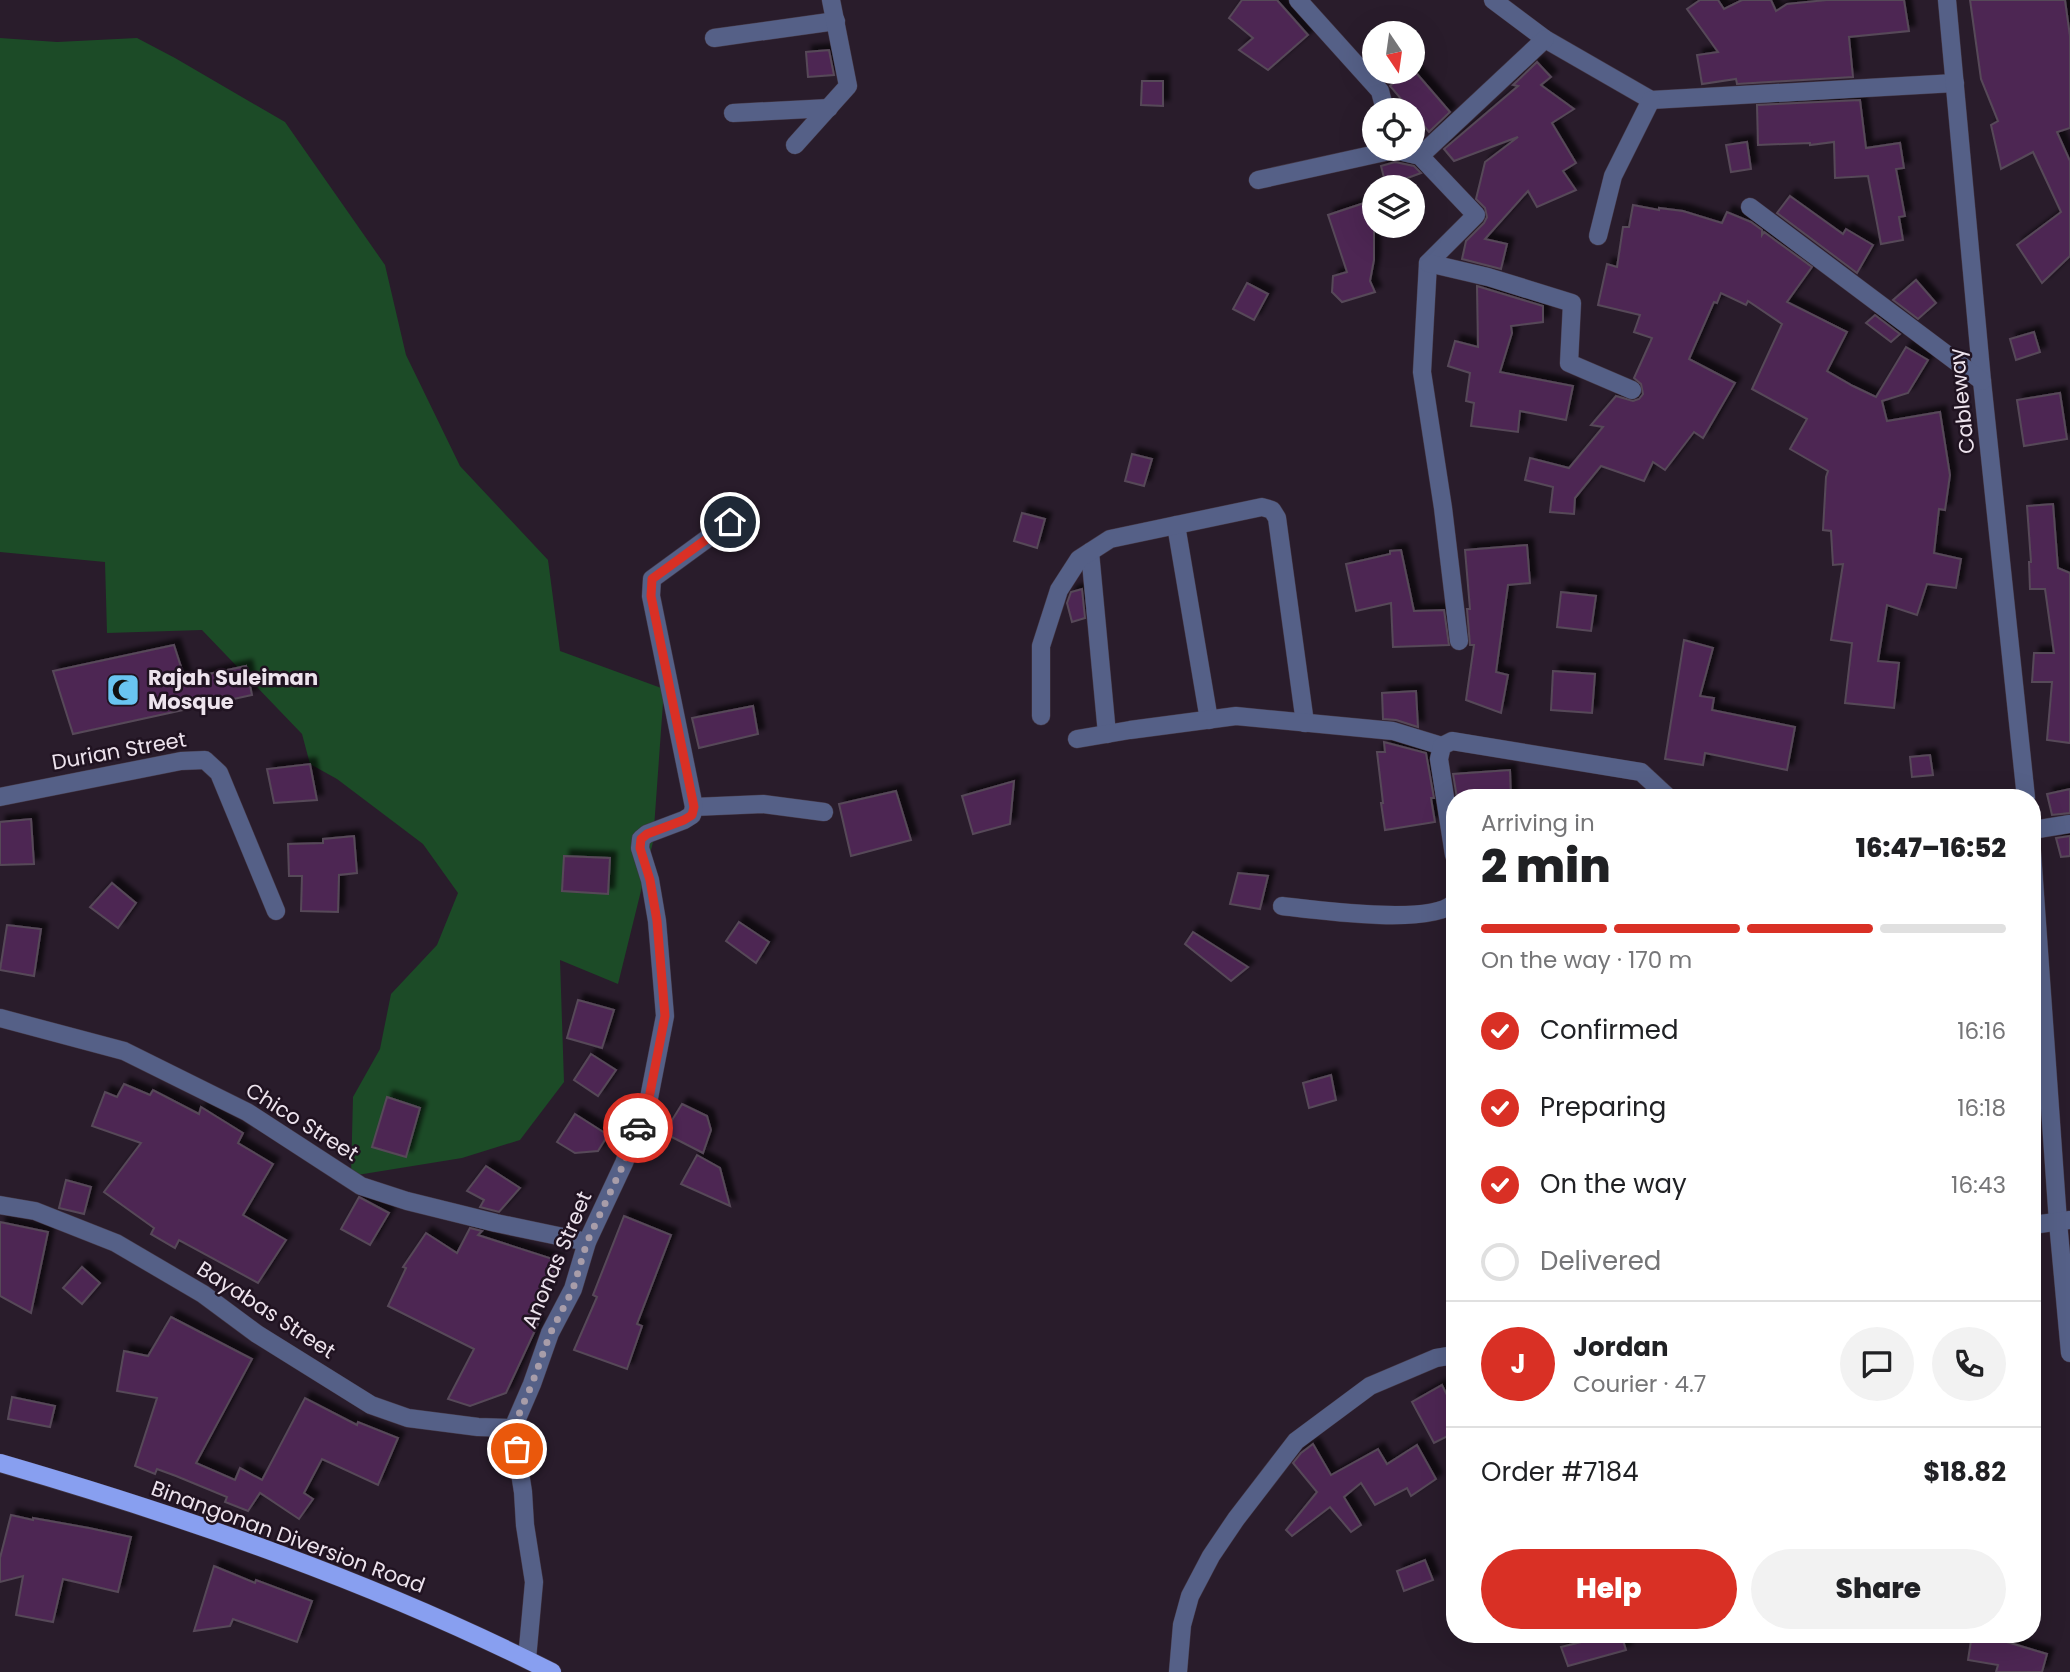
<!DOCTYPE html>
<meta charset="utf-8">
<style>
body{margin:0;font-family:Poppins,sans-serif;background:#f2f2f2;color:#202124;height:100vh;display:flex;flex-direction:column;font-size:26px;white-space:nowrap}
*{box-sizing:border-box;margin:0}
p{font-size:23px;color:#757577}
.icon{flex:none;width:38px;height:38px;fill:none;stroke:currentColor;stroke-width:2;stroke-linecap:round;stroke-linejoin:round}
.map{position:relative;flex:1;overflow:hidden}
.details{position:absolute;left:1446px;top:789px;width:595px;height:854px;display:flex;flex-direction:column;background:#fff;border-radius:28px;box-shadow:0 7px 28px #0002}
.details>*{flex:none}
.needle{width:46px;rotate:167deg}
.controls{position:absolute;left:1362px;top:21px;display:grid;gap:14px}
.controls a{display:grid;place-items:center;width:63px;height:63px;border-radius:50%;background:#fff;box-shadow:0 7px 28px #0002;font-size:35px}
.pin{position:absolute;display:grid;place-items:center;width:60px;height:60px;color:#fff;margin:-30px;border:4px solid #fff;border-radius:50%;box-shadow:0 2px 7px #0007}
.courier{position:absolute;display:grid;place-items:center;width:70px;height:70px;margin:-35px;border:5px solid #d93025;border-radius:50%;background:#fff;color:#222;box-shadow:0 2px 9px #0007}
.headline em{font-style:normal;font-weight:800}
.headline div{display:flex;flex-direction:column-reverse}
.headline{display:flex;align-items:center;justify-content:space-between;height:119px;padding:0 35px}
h1{font-size:46px;font-weight:800;line-height:52px}
.bar{display:grid;grid-template-columns:repeat(4,1fr);gap:10px 7px;align-content:center;height:84px;padding:0 35px}
.bar i{height:9px;border-radius:5px;background:#e0e0e0}
.bar .selected{background:#d93025}
.bar p{grid-column:span 4}
.line{display:flex;align-items:center;gap:18px;padding:0 35px;border-top:2px solid #e0e0e0}
.line div{flex:1}
.round{display:grid;place-items:center;flex:none;width:74px;height:74px;border-radius:37px;background:#f2f2f2}
ol{padding:0 35px;list-style:none}
li{display:flex;align-items:center;gap:21px;height:77px}
li p{margin-inline-start:auto}
li .icon{padding:7px;border-radius:50%;background:#d93025;color:#fff;stroke-width:4}
li:last-child{color:#757577}
li i{width:38px;height:38px;border:4px solid #e0e0e0;border-radius:50%}
.primary-button{display:flex;gap:14px;margin-top:auto;padding:14px 35px}
.primary-button a{flex:1;height:80px;border-radius:42px;background:#d93025;color:#fff;font-size:28px;font-weight:800;line-height:80px;text-align:center}
.primary-button a+a{background:#f2f2f2;color:#202124}
.map>svg:first-child{display:block}
.green{fill:#1c4b27}
.building{fill:#4d2852;stroke:#574859;stroke-width:2;filter:url(#shadow)}
.lines{fill:none;stroke-linecap:round;stroke-linejoin:round}
.minor-casing{stroke:#443846;stroke-width:19}
.major-casing{stroke:#443846;stroke-width:19}
.minor{stroke:#556087;stroke-width:18}
.major{stroke:#889ff0;stroke-width:18}
.done{stroke:#a89da9;stroke-width:7;stroke-dasharray:0 12.6}
.route{stroke:#d93025;stroke-width:9}
.labels{text-anchor:middle;stroke-width:5;stroke-linejoin:round;paint-order:stroke}
.street-label{font-size:21px;fill:#ede3ed;stroke:#201321}
.poi-label{font-size:21px;font-weight:bold;fill:#ede3ed;stroke:#201321;text-anchor:start}
</style>
<div class="map">
<svg width="2070" height="1672" viewBox="0 0 2070 1672">
<defs>
<filter id="shadow"><feDropShadow dx="6" dy="-6" stdDeviation="2" flood-color="#0009"/></filter>
</defs>
<rect width="100%" height="100%" fill="#291c2b"/>
<path class="green" d="M 0,38 L 57,42 L 137,38 L 175,58 L 285,122 L 385,265 L 406,355 L 460,466 L 548,560 L 560,651 L 664,689 L 653,842 L 618,984 L 560,960 L 564,1082 L 520,1140 L 462,1158 L 351,1176 L 353,1097 L 380,1049 L 391,994 L 437,945 L 458,893 L 423,844 L 337,779 L 310,764 L 302,734 L 202,630 L 107,633 L 105,562 L 0,552 Z"/>
<g class="building">
<path d="M 1242,0 L 1277,0 L 1308,35 L 1268,70 L 1239,50 L 1253,38 L 1229,18 Z"/>
<path d="M 1700,0 L 1718,0 L 1724,9 L 1742,0 L 1771,0 L 1776,11 L 1787,4 L 1826,0 L 1904,0 L 1909,31 L 1849,37 L 1853,77 L 1737,84 L 1736,79 L 1702,84 L 1697,55 L 1718,52 L 1687,9 Z"/>
<path d="M 1970,0 L 2065,0 L 2070,36 L 2070,128 L 2057,132 L 2070,161 L 2070,256 L 2042,283 L 2017,245 L 2061,212 L 2033,152 L 2001,169 L 1991,125 L 1998,121 L 1981,79 Z"/>
<path d="M 829,50 L 834,75 L 808,77 L 806,52 Z"/>
<path d="M 1537,62 L 1551,77 L 1541,85 L 1574,109 L 1552,123 L 1576,163 L 1563,171 L 1576,190 L 1537,207 L 1528,191 L 1485,239 L 1507,244 L 1501,269 L 1462,259 L 1466,241 L 1484,223 L 1487,217 L 1485,208 L 1476,199 L 1485,162 L 1518,137 L 1454,161 L 1444,149 L 1518,86 L 1513,85 Z"/>
<path d="M 1412,68 L 1450,112 L 1429,132 L 1390,86 L 1407,72 L 1412,72 Z"/>
<path d="M 1142,81 L 1163,81 L 1163,106 L 1141,105 Z"/>
<path d="M 1860,100 L 1866,148 L 1900,143 L 1904,168 L 1896,169 L 1905,216 L 1899,217 L 1903,240 L 1881,244 L 1868,176 L 1835,178 L 1834,142 L 1810,145 L 1810,143 L 1758,145 L 1757,105 Z"/>
<path d="M 1747,142 L 1751,169 L 1731,172 L 1726,145 Z"/>
<path d="M 1395,162 L 1414,166 L 1421,173 L 1386,186 L 1381,166 Z"/>
<path d="M 1790,196 L 1843,234 L 1846,229 L 1873,245 L 1857,273 L 1777,213 Z"/>
<path d="M 1374,201 L 1374,260 L 1370,281 L 1375,292 L 1342,302 L 1332,292 L 1333,276 L 1347,272 L 1328,215 L 1361,204 Z"/>
<path d="M 1633,205 L 1659,210 L 1659,208 L 1683,211 L 1722,223 L 1727,212 L 1751,222 L 1762,230 L 1762,235 L 1764,232 L 1812,267 L 1787,302 L 1847,332 L 1827,371 L 1853,386 L 1876,397 L 1906,347 L 1928,360 L 1908,393 L 1882,401 L 1887,421 L 1940,412 L 1950,475 L 1945,510 L 1939,509 L 1934,553 L 1961,559 L 1956,588 L 1927,584 L 1917,615 L 1887,605 L 1878,661 L 1899,663 L 1894,708 L 1845,703 L 1852,643 L 1831,640 L 1843,564 L 1833,565 L 1831,531 L 1823,530 L 1826,477 L 1828,471 L 1790,449 L 1807,419 L 1752,389 L 1782,324 L 1748,301 L 1746,305 L 1721,293 L 1717,303 L 1714,302 L 1689,359 L 1735,383 L 1703,438 L 1694,432 L 1665,470 L 1653,462 L 1644,481 L 1601,466 L 1575,498 L 1574,514 L 1550,512 L 1553,487 L 1525,480 L 1530,458 L 1569,468 L 1603,427 L 1591,425 L 1616,396 L 1633,401 L 1639,399 L 1643,394 L 1641,384 L 1634,378 L 1652,338 L 1634,332 L 1640,315 L 1598,305 L 1607,264 L 1617,267 L 1623,227 L 1629,227 Z"/>
<path d="M 1916,280 L 1936,303 L 1918,319 L 1893,300 Z"/>
<path d="M 1247,283 L 1268,294 L 1254,320 L 1233,309 Z"/>
<path d="M 1477,286 L 1543,306 L 1543,322 L 1511,326 L 1512,333 L 1500,372 L 1573,386 L 1566,420 L 1520,411 L 1518,432 L 1471,426 L 1474,403 L 1466,401 L 1470,373 L 1448,366 L 1455,341 L 1478,347 Z"/>
<path d="M 1875,315 L 1900,334 L 1891,342 L 1866,323 Z"/>
<path d="M 2034,332 L 2040,352 L 2016,360 L 2010,339 Z"/>
<path d="M 2060,393 L 2067,439 L 2024,446 L 2017,400 Z"/>
<path d="M 1132,454 L 1152,459 L 1144,486 L 1125,481 Z"/>
<path d="M 2053,504 L 2058,568 L 2070,573 L 2070,743 L 2047,740 L 2052,682 L 2032,682 L 2034,653 L 2054,653 L 2045,589 L 2030,589 L 2029,562 L 2031,562 L 2027,506 Z"/>
<path d="M 1022,513 L 1045,519 L 1037,548 L 1014,541 Z"/>
<path d="M 1527,545 L 1530,583 L 1508,585 L 1496,672 L 1508,675 L 1501,713 L 1466,700 L 1474,645 L 1470,645 L 1467,609 L 1470,609 L 1465,550 Z"/>
<path d="M 1401,550 L 1414,611 L 1444,610 L 1449,645 L 1393,647 L 1391,603 L 1356,611 L 1346,564 L 1390,554 L 1390,551 Z"/>
<path d="M 1082,589 L 1085,618 L 1072,622 L 1067,603 L 1071,592 Z"/>
<path d="M 1561,592 L 1596,596 L 1591,631 L 1557,627 Z"/>
<path d="M 1684,640 L 1713,648 L 1700,696 L 1714,698 L 1712,710 L 1795,727 L 1787,770 L 1705,753 L 1703,765 L 1665,759 Z"/>
<path d="M 174,645 L 185,679 L 246,666 L 252,695 L 73,734 L 53,671 Z"/>
<path d="M 1553,671 L 1595,674 L 1592,713 L 1551,710 Z"/>
<path d="M 1416,691 L 1418,727 L 1396,720 L 1383,719 L 1382,693 Z"/>
<path d="M 753,706 L 758,734 L 699,748 L 692,718 Z"/>
<path d="M 1384,742 L 1426,753 L 1434,798 L 1431,798 L 1435,822 L 1385,830 L 1381,803 L 1383,803 L 1377,752 L 1385,752 Z"/>
<path d="M 1930,755 L 1933,775 L 1912,777 L 1910,757 Z"/>
<path d="M 310,764 L 317,800 L 274,803 L 267,769 Z"/>
<path d="M 1510,770 L 1511,798 L 1457,798 L 1453,774 Z"/>
<path d="M 1014,781 L 1010,824 L 973,834 L 962,796 Z"/>
<path d="M 2070,789 L 2070,813 L 2052,815 L 2047,794 Z"/>
<path d="M 896,791 L 911,840 L 851,856 L 839,804 Z"/>
<path d="M 31,819 L 34,864 L 0,865 L 0,822 Z"/>
<path d="M 354,836 L 357,873 L 339,875 L 338,912 L 301,911 L 302,876 L 289,876 L 288,844 L 323,843 L 323,839 Z"/>
<path d="M 2070,836 L 2070,856 L 2061,857 L 2056,838 Z"/>
<path d="M 564,856 L 610,858 L 608,894 L 562,891 Z"/>
<path d="M 1238,873 L 1268,876 L 1260,909 L 1230,904 Z"/>
<path d="M 112,883 L 136,903 L 118,928 L 90,907 Z"/>
<path d="M 739,922 L 769,942 L 756,963 L 726,941 Z"/>
<path d="M 7,925 L 41,929 L 34,976 L 0,970 Z"/>
<path d="M 1193,932 L 1248,967 L 1231,981 L 1185,944 Z"/>
<path d="M 578,1000 L 614,1010 L 602,1048 L 567,1038 Z"/>
<path d="M 591,1054 L 616,1070 L 598,1096 L 574,1080 Z"/>
<path d="M 1331,1075 L 1336,1100 L 1309,1108 L 1303,1083 Z"/>
<path d="M 124,1084 L 150,1095 L 153,1090 L 199,1114 L 201,1107 L 243,1133 L 238,1143 L 273,1164 L 243,1215 L 286,1240 L 258,1283 L 179,1240 L 175,1248 L 151,1234 L 154,1228 L 104,1192 L 141,1143 L 92,1126 L 105,1092 L 117,1097 Z"/>
<path d="M 387,1097 L 420,1108 L 406,1157 L 372,1147 Z"/>
<path d="M 682,1104 L 707,1116 L 711,1130 L 703,1153 L 664,1133 Z"/>
<path d="M 575,1114 L 608,1135 L 598,1151 L 575,1153 L 557,1142 Z"/>
<path d="M 697,1155 L 720,1168 L 730,1206 L 681,1184 Z"/>
<path d="M 486,1166 L 520,1188 L 499,1212 L 480,1207 L 484,1200 L 467,1191 Z"/>
<path d="M 66,1180 L 91,1187 L 84,1214 L 59,1208 Z"/>
<path d="M 359,1197 L 389,1213 L 370,1245 L 341,1229 Z"/>
<path d="M 624,1216 L 671,1235 L 637,1324 L 642,1326 L 627,1369 L 574,1350 L 597,1297 L 593,1295 Z"/>
<path d="M 0,1222 L 48,1232 L 31,1313 L 0,1296 Z"/>
<path d="M 470,1228 L 482,1231 L 478,1235 L 559,1261 L 531,1321 L 538,1324 L 506,1393 L 470,1406 L 448,1399 L 474,1349 L 388,1306 L 406,1268 L 403,1267 L 426,1233 L 457,1253 Z"/>
<path d="M 82,1267 L 100,1283 L 82,1304 L 63,1288 Z"/>
<path d="M 171,1317 L 252,1359 L 196,1463 L 235,1480 L 240,1468 L 262,1480 L 305,1398 L 357,1425 L 358,1422 L 398,1438 L 378,1485 L 322,1459 L 304,1493 L 313,1499 L 299,1519 L 260,1493 L 248,1511 L 225,1502 L 227,1497 L 176,1476 L 157,1469 L 155,1474 L 135,1466 L 157,1398 L 117,1391 L 124,1351 L 148,1356 Z"/>
<path d="M 1442,1385 L 1454,1409 L 1454,1433 L 1434,1443 L 1412,1402 Z"/>
<path d="M 12,1397 L 55,1406 L 50,1427 L 8,1419 Z"/>
<path d="M 1313,1444 L 1331,1475 L 1378,1449 L 1387,1464 L 1417,1445 L 1436,1479 L 1411,1496 L 1407,1488 L 1375,1505 L 1361,1483 L 1344,1497 L 1361,1525 L 1351,1532 L 1330,1507 L 1292,1536 L 1286,1530 L 1317,1492 L 1293,1463 L 1301,1453 Z"/>
<path d="M 11,1515 L 33,1520 L 33,1518 L 89,1528 L 131,1537 L 118,1592 L 63,1579 L 53,1622 L 16,1615 L 23,1576 L 0,1582 L 0,1558 Z"/>
<path d="M 1425,1560 L 1433,1580 L 1404,1591 L 1397,1571 Z"/>
<path d="M 214,1566 L 255,1583 L 256,1580 L 312,1601 L 297,1642 L 233,1619 L 230,1626 L 194,1631 Z"/>
<path d="M 1614,1634 L 1621,1634 L 1626,1650 L 1568,1666 L 1561,1647 Z"/>
<path d="M 1972,1634 L 1998,1634 L 1997,1639 L 2047,1654 L 2042,1672 L 1996,1672 L 1998,1665 L 1968,1660 Z"/>
</g>
<g class="lines">
<defs>
<g id="minor">
<path d="M 1298,0 L 1380,91 L 1385,110"/>
<path d="M 1493,0 L 1545,39 L 1651,100 L 1955,83"/>
<path d="M 1947,0 L 1982,381 L 2026,798"/>
<path d="M 714,38 L 836,21"/>
<path d="M 733,113 L 829,108"/>
<path d="M 795,145 L 848,86 L 831,0"/>
<path d="M 1420,156 L 1545,39"/>
<path d="M 1258,180 L 1394,150 L 1420,156 L 1476,215 L 1428,263 L 1422,372 L 1443,508 L 1459,641"/>
<path d="M 1750,207 L 1982,381"/>
<path d="M 1598,236 L 1613,176 L 1651,100"/>
<path d="M 1428,263 L 1488,277 L 1572,303 L 1569,363 L 1632,390"/>
<path d="M 1176,525 L 1209,720"/>
<path d="M 1090,552 L 1107,734"/>
<path d="M 1041,716 L 1041,646 L 1059,590 L 1079,559 L 1110,539 L 1262,507 L 1272,510 L 1277,518 L 1305,723"/>
<path d="M 1077,739 L 1130,730 L 1236,716 L 1393,731 L 1442,746"/>
<path d="M 0,797 L 181,761 L 205,760 L 219,773 L 276,911"/>
<path d="M 694,807 L 763,804 L 824,812"/>
<path d="M 2032,830 L 2070,824"/>
<path d="M 2032,852 L 2058,1222 L 2070,1353"/>
<path d="M 1454,855 L 1439,759 L 1442,746 L 1452,741 L 1641,772 L 1669,798"/>
<path d="M 1282,906 C 1316,910 1430,926 1454,903"/>
<path d="M 0,1018 L 124,1051 L 247,1112 L 361,1186 L 407,1201 L 496,1223 L 587,1242"/>
<path d="M 0,1205 L 35,1211 L 116,1243 L 203,1294 L 257,1334 L 371,1405 L 408,1418 L 478,1427 L 513,1428"/>
<path d="M 2032,1225 L 2070,1220"/>
<path d="M 527,1659 L 534,1582 L 525,1525 L 523,1492 L 513,1428 L 532,1384 L 550,1333 L 573,1289 L 587,1242 L 624,1163 L 649,1098 L 665,1016 L 657,921 L 650,880 L 640,848 L 641,839 L 647,834 L 684,820 L 692,815 L 694,807 L 651,596 L 652,579 L 730,522"/>
<path d="M 1178,1672 L 1182,1625 L 1190,1596 L 1211,1556 L 1236,1519 L 1296,1441 L 1370,1386 L 1436,1358 L 1454,1355"/>
</g>
<path id="major" d="M 0,1463 C 189,1518 376,1583 552,1672"/>
</defs>
<use href="#minor" class="minor-casing"/>
<use href="#major" class="major-casing"/>
<use href="#minor" class="minor"/>
<use href="#major" class="major"/>
</g>
<g class="lines">
<path class="done" d="M 517,1449 L 513,1428 L 532,1384 L 550,1334 L 573,1289 L 587,1242 L 624,1163 L 638,1128"/>
<path class="route" d="M 638,1128 L 649,1098 L 665,1016 L 657,921 L 650,880 L 640,848 L 641,839 L 647,834 L 684,820 L 692,815 L 694,807 L 651,596 L 652,579 L 730,522"/>
</g>
<defs>
<symbol id="mosque-square" viewBox="-11 -11 22 22"><rect x="-9" y="-9" width="18" height="18" rx="4" fill="#69c4f1" stroke="#201321"/><path d="M3.5-4.9A6 6 0 1 0 3.5 4.9A5 5 0 1 1 3.5-4.9Z" fill="#111"/></symbol>
</defs>
<g fill-rule="evenodd">
<use href="#mosque-square" x="104" y="671" width="38" height="38"/>
</g>
<g class="labels">
<g class="street-label">
<text transform="translate(1962 401) rotate(-96)" y="7">Cableway</text>
<text transform="translate(119 751) rotate(-10)" y="7">Durian Street</text>
<text transform="translate(302 1122) rotate(32)" y="7">Chico Street</text>
<text transform="translate(557 1260) rotate(-67)" y="7">Anonas Street</text>
<text transform="translate(266 1310) rotate(33)" y="7">Bayabas Street</text>
<text transform="translate(288 1537) rotate(20)" y="7">Binangonan Diversion Road</text>
</g>
<g class="poi-label">
<text x="148" y="685">Rajah Suleiman<tspan x="148" dy="24">Mosque</tspan></text>
</g>
</g>
</svg>
<div class="controls">
<a><svg class="needle" viewBox="-14 -14 28 28"><path d="M0-13l5 13h-10z" fill="#e53935"/><path d="M0 13l5-13h-10z" fill="#757577"/></svg></a>
<a><svg class="icon" aria-label="locate" viewBox="0 0 24 24"><circle cx="12" cy="12" r="6"/><path d="M12 2v4M12 18v4M2 12h4M18 12h4"/></svg></a>
<a><svg class="icon" aria-label="layers" viewBox="0 0 24 24"><path d="M12 4l9 5-9 5-9-5zM3 14l9 5 9-5"/></svg></a>
</div>
<div class="pin" style="left:517px;top:1449px;background:#ea580c"><svg class="icon" aria-label="bag" viewBox="0 0 24 24"><path d="M5 8h14l-1 12H6zM9 8a3 3 0 0 1 6 0"/></svg></div>
<div class="pin" style="left:730px;top:522px;background:#1f2937"><svg class="icon" aria-label="home" viewBox="0 0 24 24"><path d="M3 11l9-7 9 7M6 9v11h12V9"/></svg></div>
<div class="courier" style="left:638px;top:1128px"><svg class="icon" aria-label="car" viewBox="0 0 24 24"><path d="M5 17H2v-5l4-1 3-4h7l3 4 3 1v5h-3M9 17h6M6 11h13"/><circle cx="7" cy="17" r="2"/><circle cx="17" cy="17" r="2"/></svg></div>
<section class="details">
<div class="headline"><div><h1>2 min</h1><p>Arriving in</p></div><em>16:47–16:52</em></div>
<div class="bar"><i class="selected"></i><i class="selected"></i><i class="selected"></i><i></i><p>On the way · 170 m</p></div>
<ol>
<li><svg class="icon" aria-label="check" viewBox="0 0 24 24"><path d="M5 12l5 5 9-10"/></svg>Confirmed<p>16:16</p></li>
<li><svg class="icon" aria-label="check" viewBox="0 0 24 24"><path d="M5 12l5 5 9-10"/></svg>Preparing<p>16:18</p></li>
<li><svg class="icon" aria-label="check" viewBox="0 0 24 24"><path d="M5 12l5 5 9-10"/></svg>On the way<p>16:43</p></li>
<li><i></i>Delivered</li>
</ol>
<div class="line" style="height:126px"><b class="round" style="background:#d93025;color:#fff">J</b><div><b>Jordan</b><p>Courier · 4.7</p></div><a class="round"><svg class="icon" aria-label="chat" viewBox="0 0 24 24"><path d="M4 5h16v11H9l-5 4z"/></svg></a><a class="round"><svg class="icon" aria-label="phone" viewBox="0 0 24 24"><path d="M5 4h4l2 5-3 2q2 4 5 5l2-3 5 2v4C11 20 4 13 5 4z"/></svg></a></div>
<div class="line" style="height:91px"><div>Order #7184</div><b>$18.82</b></div>
<div class="primary-button"><a>Help</a><a>Share</a></div>
</section>
</div>
